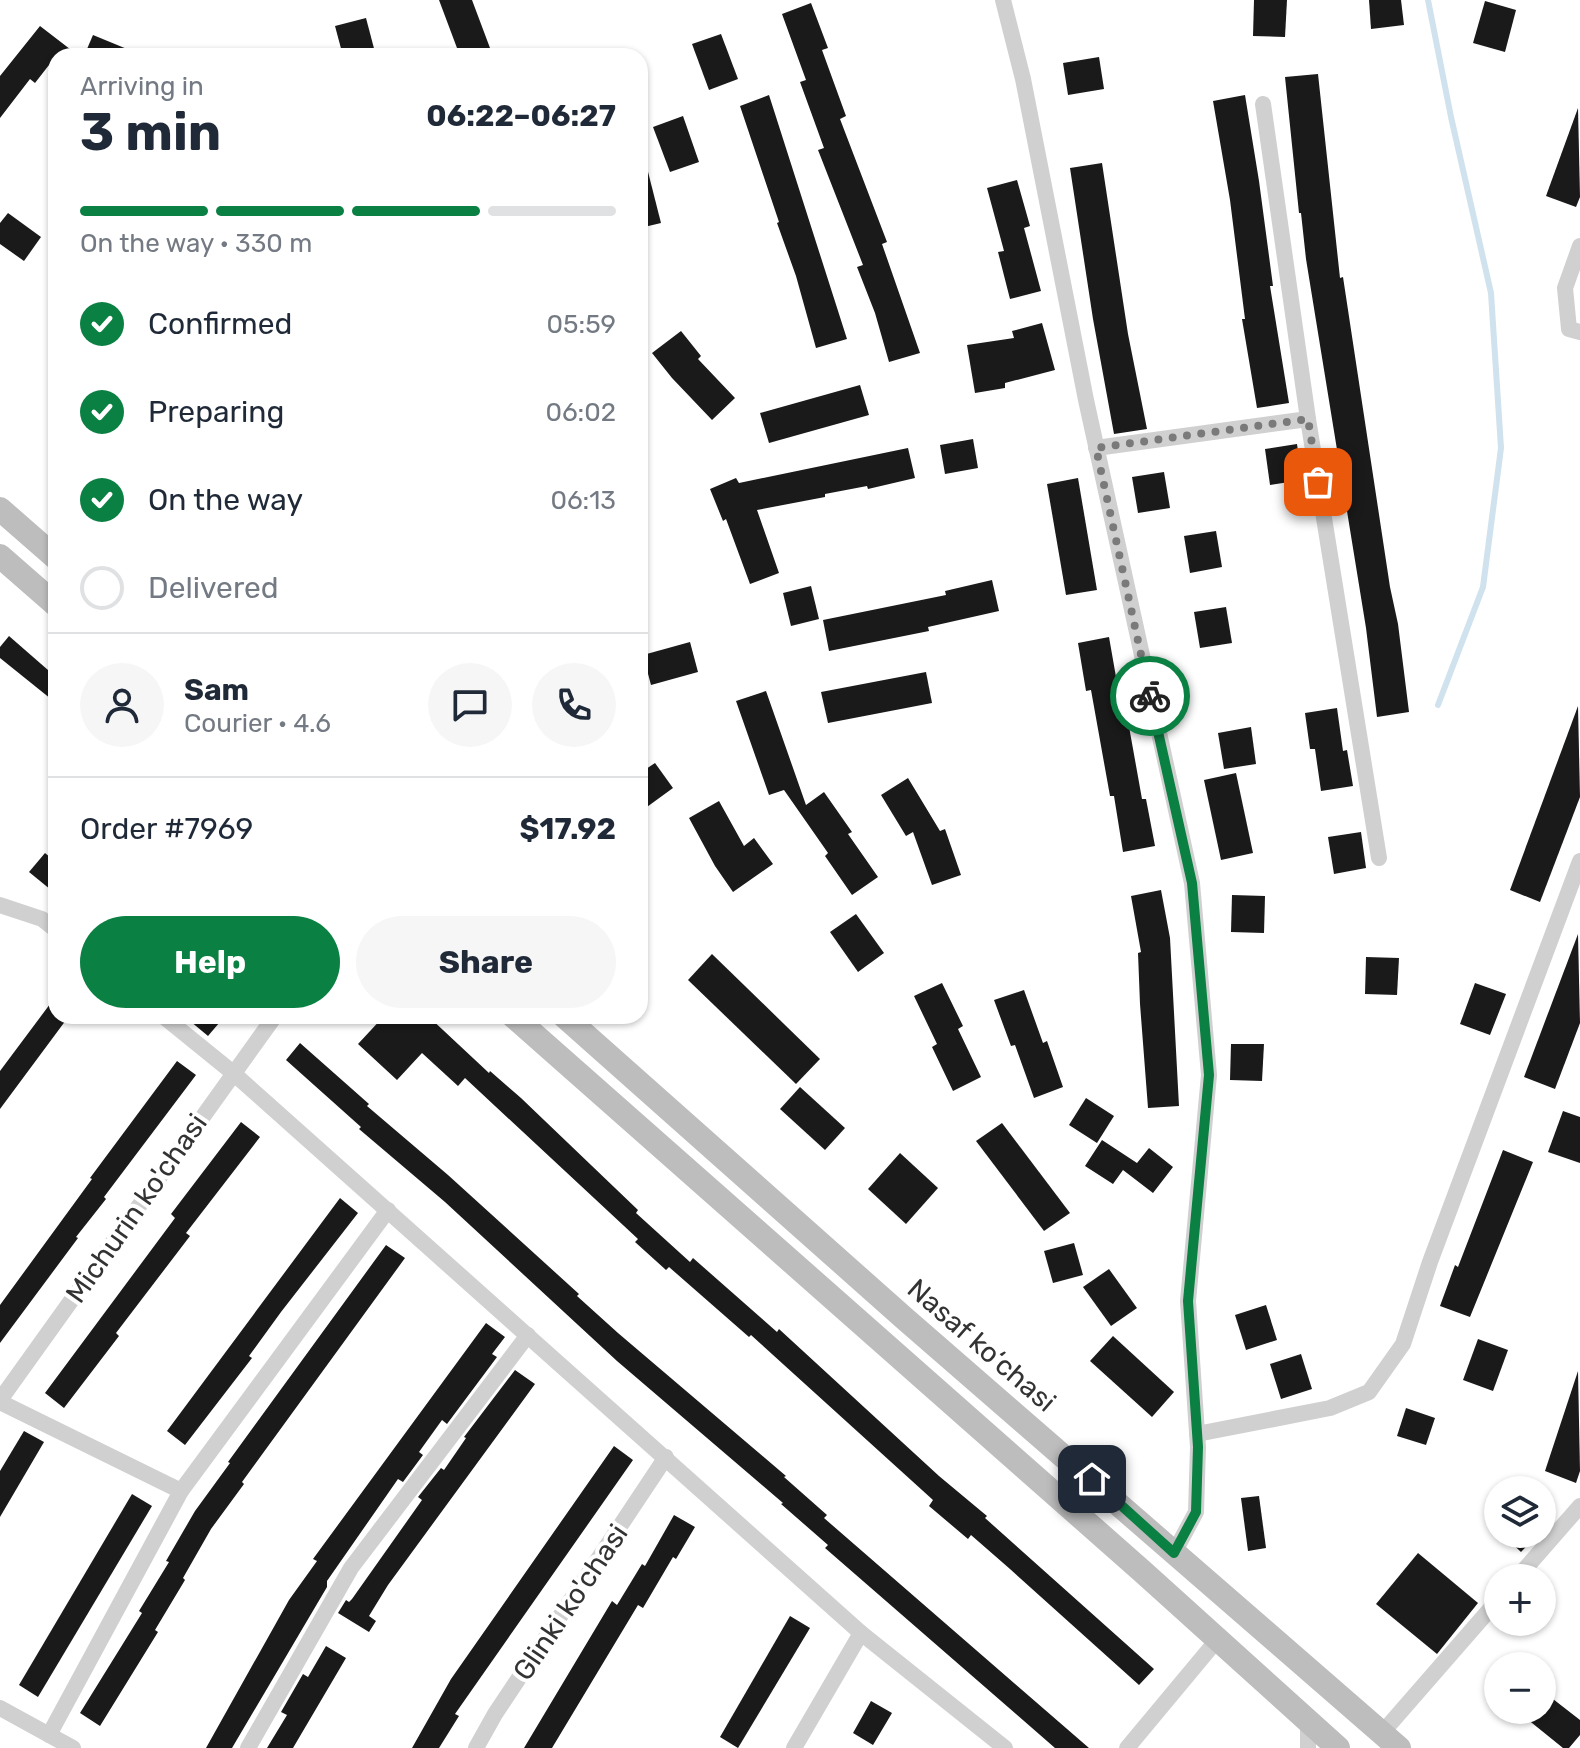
<!DOCTYPE html>
<meta charset="utf-8">
<style>
body{margin:0;font-family:Rubik,sans-serif;background:#f6f6f7;color:#1f2937;height:100vh;display:flex;flex-direction:column;font-size:30px;white-space:nowrap}
*{box-sizing:border-box;margin:0}
p{font-size:26px;color:#747a83}
.icon{flex:none;width:44px;height:44px;fill:none;stroke:currentColor;stroke-width:2;stroke-linecap:round;stroke-linejoin:round}
.map{position:relative;flex:1;overflow:hidden}
.drawer{position:absolute;left:48px;top:48px;width:600px;height:976px;display:flex;flex-direction:column;background:#fff;border-radius:24px;box-shadow:0 2px 6px #0004}
.drawer>*{flex:none}
.tools{position:absolute;left:1484px;top:1476px;display:grid;gap:16px}
.tools a{display:grid;place-items:center;width:72px;height:72px;border-radius:50%;background:#fff;box-shadow:0 2px 6px #0004;font-size:40px}
.pin{position:absolute;display:grid;place-items:center;width:68px;height:68px;color:#fff;margin:-34px;border-radius:16px;box-shadow:0 4px 12px #0006}
.courier{position:absolute;display:grid;place-items:center;width:80px;height:80px;margin:-40px;border:6px solid #0b8043;border-radius:50%;background:#fff;color:#222;box-shadow:0 2px 10px #0007}
.headline em{font-style:normal;font-weight:700}
.headline div{display:flex;flex-direction:column-reverse}
.headline{display:flex;align-items:center;justify-content:space-between;height:136px;padding:0 32px}
h1{font-size:52px;font-weight:700;line-height:60px}
.bar{display:grid;grid-template-columns:repeat(4,1fr);gap:12px 8px;align-content:center;height:96px;padding:0 32px}
.bar i{height:10px;border-radius:6px;background:#e0e1e3}
.bar .active{background:#0b8043}
.bar p{grid-column:span 4}
.line{display:flex;align-items:center;gap:20px;padding:0 32px;border-top:2px solid #e0e1e3}
.line div{flex:1}
.round{display:grid;place-items:center;flex:none;width:84px;height:84px;border-radius:42px;background:#f6f6f7}
ol{padding:0 32px;list-style:none}
li{display:flex;align-items:center;gap:24px;height:88px}
li p{margin-inline-start:auto}
li .icon{padding:8px;border-radius:50%;background:#0b8043;color:#fff;stroke-width:4}
li:last-child{color:#747a83}
li i{width:44px;height:44px;border:4px solid #e0e1e3;border-radius:50%}
.cta{display:flex;gap:16px;margin-top:auto;padding:16px 32px}
.cta a{flex:1;height:92px;border-radius:48px;background:#0b8043;color:#fff;font-size:32px;font-weight:700;line-height:92px;text-align:center}
.cta a+a{background:#f6f6f7;color:#1f2937}
.map>svg:first-child{display:block}
.lines{fill:none;stroke-linecap:round;stroke-linejoin:round}
.stream{stroke:#cfe2ee;stroke-width:6}
.building{fill:#1a1a1a}
.street{stroke:#d0d0d0;stroke-width:16}
.secondary{stroke:#bdbdbd;stroke-width:24}
.done{stroke:#7a7a7a;stroke-width:8;stroke-dasharray:0 14.4}
.route{stroke:#0b8043;stroke-width:10}
.labels{text-anchor:middle;stroke-width:8;stroke-linejoin:round;paint-order:stroke}
.street-label{font-size:28px;fill:#333;stroke:#fff}
</style>
<div class="map">
<svg width="1580" height="1748" viewBox="0 0 1580 1748">
<rect width="100%" height="100%" fill="#fff"/>
<g class="lines">
<path class="stream" d="M 1428,0 L 1451,117 L 1491,293 L 1501,448 L 1483,587 L 1438,705"/>
</g>
<g class="building">
<path d="M 439,0 L 472,0 L 493,56 L 460,56 Z"/>
<path d="M 1254,0 L 1287,0 L 1285,37 L 1253,36 Z"/>
<path d="M 1369,0 L 1401,0 L 1404,25 L 1371,29 Z"/>
<path d="M 1485,1 L 1516,10 L 1505,52 L 1473,43 Z"/>
<path d="M 811,3 L 828,48 L 822,50 L 846,116 L 840,119 L 887,242 L 882,244 L 920,353 L 889,362 L 875,313 L 857,267 L 863,265 L 818,150 L 824,148 L 800,82 L 806,80 L 782,14 Z"/>
<path d="M 366,18 L 376,56 L 343,56 L 335,26 Z"/>
<path d="M 40,26 L 79,56 L 56,56 L 35,83 L 30,79 L 0,118 L 0,76 Z"/>
<path d="M 721,34 L 738,79 L 709,90 L 692,44 Z"/>
<path d="M 93,35 L 144,56 L 84,56 Z"/>
<path d="M 1099,57 L 1104,89 L 1068,95 L 1063,63 Z"/>
<path d="M 1318,74 L 1340,278 L 1343,277 L 1390,587 L 1398,624 L 1409,712 L 1377,717 L 1366,628 L 1306,259 L 1301,213 L 1299,213 L 1285,77 Z"/>
<path d="M 769,95 L 847,339 L 816,348 L 796,276 L 777,223 L 779,222 L 740,106 Z"/>
<path d="M 1245,95 L 1259,181 L 1273,286 L 1270,286 L 1289,403 L 1257,408 L 1242,319 L 1245,319 L 1230,200 L 1213,101 Z"/>
<path d="M 1578,108 L 1580,197 L 1576,207 L 1546,196 Z"/>
<path d="M 683,116 L 699,162 L 670,172 L 653,127 Z"/>
<path d="M 1102,163 L 1128,334 L 1147,429 L 1114,434 L 1093,319 L 1070,168 Z"/>
<path d="M 646,164 L 661,223 L 640,228 L 640,165 Z"/>
<path d="M 1017,180 L 1030,226 L 1024,228 L 1041,291 L 1010,299 L 998,252 L 1004,251 L 987,188 Z"/>
<path d="M 8,213 L 41,237 L 24,261 L 0,244 L 0,223 Z"/>
<path d="M 1042,323 L 1055,370 L 1005,383 L 1005,388 L 975,393 L 967,345 L 1014,338 L 1012,331 Z"/>
<path d="M 681,331 L 701,356 L 698,359 L 735,398 L 712,420 L 672,378 L 652,353 Z"/>
<path d="M 860,385 L 869,415 L 769,443 L 760,413 Z"/>
<path d="M 973,439 L 978,468 L 945,474 L 940,445 Z"/>
<path d="M 1297,444 L 1302,480 L 1270,485 L 1265,449 Z"/>
<path d="M 908,448 L 915,478 L 868,489 L 867,486 L 825,494 L 825,497 L 757,510 L 779,573 L 750,584 L 726,519 L 723,521 L 710,489 L 736,478 L 739,483 Z"/>
<path d="M 1164,472 L 1170,508 L 1138,513 L 1132,477 Z"/>
<path d="M 1078,478 L 1097,590 L 1066,595 L 1047,484 Z"/>
<path d="M 1216,531 L 1222,567 L 1190,573 L 1184,536 Z"/>
<path d="M 992,580 L 999,611 L 928,627 L 929,631 L 829,651 L 823,620 L 946,595 L 945,591 Z"/>
<path d="M 811,586 L 819,619 L 791,626 L 783,593 Z"/>
<path d="M 1226,607 L 1232,643 L 1200,648 L 1194,612 Z"/>
<path d="M 9,636 L 56,677 L 56,703 L 0,658 L 0,647 Z"/>
<path d="M 1109,637 L 1119,694 L 1123,693 L 1142,799 L 1146,799 L 1155,846 L 1123,852 L 1114,796 L 1110,796 L 1091,690 L 1086,691 L 1078,643 Z"/>
<path d="M 690,642 L 698,672 L 651,685 L 643,655 Z"/>
<path d="M 926,672 L 932,703 L 828,723 L 821,692 Z"/>
<path d="M 766,691 L 806,805 L 824,792 L 852,832 L 848,834 L 878,877 L 852,895 L 825,856 L 828,853 L 784,790 L 769,795 L 736,701 Z"/>
<path d="M 1578,706 L 1580,797 L 1540,902 L 1510,890 Z"/>
<path d="M 1337,708 L 1343,751 L 1347,750 L 1353,786 L 1321,791 L 1315,749 L 1310,749 L 1305,713 Z"/>
<path d="M 1251,727 L 1256,764 L 1224,769 L 1218,733 Z"/>
<path d="M 655,763 L 673,788 L 640,812 L 640,773 Z"/>
<path d="M 1236,773 L 1253,853 L 1221,860 L 1204,780 Z"/>
<path d="M 908,778 L 940,831 L 945,829 L 961,875 L 932,885 L 913,832 L 906,836 L 881,795 Z"/>
<path d="M 719,801 L 744,846 L 754,838 L 773,864 L 733,892 L 715,866 L 689,818 Z"/>
<path d="M 1361,832 L 1366,868 L 1334,874 L 1328,837 Z"/>
<path d="M 45,853 L 56,862 L 56,894 L 29,872 Z"/>
<path d="M 1161,890 L 1170,938 L 1179,1106 L 1148,1108 L 1140,1004 L 1138,953 L 1141,952 L 1131,896 Z"/>
<path d="M 1232,895 L 1265,896 L 1264,933 L 1231,932 Z"/>
<path d="M 856,914 L 884,953 L 858,972 L 830,932 Z"/>
<path d="M 1578,934 L 1580,1023 L 1555,1089 L 1524,1077 Z"/>
<path d="M 712,954 L 820,1059 L 796,1084 L 688,980 Z"/>
<path d="M 1366,957 L 1399,958 L 1397,995 L 1365,994 Z"/>
<path d="M 942,983 L 963,1026 L 958,1029 L 981,1077 L 953,1091 L 932,1047 L 937,1044 L 914,996 Z"/>
<path d="M 1475,983 L 1506,994 L 1490,1035 L 1460,1024 Z"/>
<path d="M 1024,990 L 1043,1043 L 1047,1041 L 1063,1087 L 1034,1098 L 1015,1045 L 1011,1046 L 994,1000 Z"/>
<path d="M 56,996 L 56,1016 L 69,1016 L 0,1109 L 0,1071 Z"/>
<path d="M 184,1016 L 225,1016 L 208,1036 Z"/>
<path d="M 384,1016 L 428,1016 L 489,1073 L 490,1071 L 521,1098 L 638,1210 L 636,1213 L 690,1262 L 693,1258 L 777,1332 L 779,1329 L 939,1476 L 987,1516 L 985,1518 L 1154,1669 L 1139,1685 L 1010,1569 L 971,1535 L 968,1539 L 929,1506 L 933,1500 L 751,1335 L 749,1337 L 669,1267 L 666,1270 L 635,1242 L 638,1239 L 465,1078 L 458,1086 L 422,1053 L 397,1080 L 358,1044 Z"/>
<path d="M 300,1043 L 369,1104 L 367,1106 L 448,1175 L 579,1294 L 577,1296 L 618,1333 L 786,1476 L 784,1477 L 827,1515 L 824,1518 L 1089,1748 L 1055,1748 L 825,1548 L 828,1545 L 781,1504 L 783,1503 L 617,1361 L 445,1202 L 359,1129 L 361,1127 L 286,1060 Z"/>
<path d="M 1231,1044 L 1264,1044 L 1262,1081 L 1230,1080 Z"/>
<path d="M 177,1061 L 196,1075 L 104,1197 L 106,1199 L 76,1237 L 78,1238 L 0,1343 L 0,1305 L 92,1179 L 90,1178 Z"/>
<path d="M 800,1087 L 845,1128 L 825,1150 L 780,1109 Z"/>
<path d="M 1086,1098 L 1114,1116 L 1097,1143 L 1069,1125 Z"/>
<path d="M 1563,1111 L 1580,1117 L 1580,1163 L 1548,1152 Z"/>
<path d="M 241,1122 L 260,1137 L 186,1233 L 190,1236 L 116,1333 L 119,1336 L 64,1408 L 45,1393 L 175,1218 L 171,1214 Z"/>
<path d="M 1002,1123 L 1070,1213 L 1044,1231 L 976,1141 Z"/>
<path d="M 1102,1140 L 1137,1163 L 1149,1148 L 1173,1167 L 1153,1193 L 1123,1170 L 1113,1184 L 1085,1166 Z"/>
<path d="M 1503,1150 L 1533,1162 L 1470,1317 L 1440,1306 L 1455,1265 L 1458,1267 Z"/>
<path d="M 900,1153 L 938,1188 L 906,1224 L 868,1189 Z"/>
<path d="M 340,1198 L 358,1213 L 281,1312 L 249,1356 L 252,1358 L 185,1445 L 167,1431 Z"/>
<path d="M 1074,1243 L 1083,1275 L 1053,1283 L 1044,1251 Z"/>
<path d="M 386,1245 L 405,1258 L 242,1482 L 244,1484 L 211,1529 L 183,1578 L 185,1580 L 155,1630 L 158,1632 L 100,1726 L 80,1713 L 142,1613 L 139,1611 L 169,1562 L 166,1561 L 195,1511 L 230,1463 L 228,1462 Z"/>
<path d="M 1109,1269 L 1137,1308 L 1111,1326 L 1083,1287 Z"/>
<path d="M 1266,1305 L 1277,1340 L 1246,1350 L 1235,1315 Z"/>
<path d="M 486,1323 L 505,1337 L 492,1354 L 497,1357 L 447,1424 L 442,1420 L 419,1452 L 423,1455 L 403,1482 L 398,1479 L 327,1581 L 327,1587 L 232,1748 L 206,1748 L 289,1600 L 317,1561 L 313,1559 Z"/>
<path d="M 1113,1336 L 1174,1392 L 1152,1417 L 1090,1361 Z"/>
<path d="M 1478,1339 L 1508,1350 L 1493,1391 L 1463,1380 Z"/>
<path d="M 1301,1354 L 1312,1389 L 1281,1399 L 1270,1364 Z"/>
<path d="M 515,1370 L 535,1384 L 388,1585 L 369,1616 L 376,1621 L 369,1632 L 338,1613 L 346,1600 L 349,1602 L 352,1599 L 422,1500 L 418,1497 L 441,1468 L 444,1470 L 466,1438 L 464,1437 Z"/>
<path d="M 1578,1371 L 1580,1471 L 1576,1483 L 1545,1471 Z"/>
<path d="M 1406,1408 L 1435,1418 L 1426,1445 L 1397,1436 Z"/>
<path d="M 24,1431 L 44,1442 L 0,1517 L 0,1471 Z"/>
<path d="M 614,1446 L 633,1460 L 455,1714 L 459,1716 L 439,1748 L 412,1748 L 451,1679 Z"/>
<path d="M 132,1494 L 152,1506 L 38,1697 L 19,1685 Z"/>
<path d="M 1259,1496 L 1266,1548 L 1248,1551 L 1241,1498 Z"/>
<path d="M 674,1515 L 695,1527 L 676,1559 L 673,1557 L 643,1608 L 638,1605 L 552,1748 L 524,1748 L 612,1601 L 617,1605 L 642,1564 L 645,1566 Z"/>
<path d="M 1502,1534 L 1538,1534 L 1521,1552 Z"/>
<path d="M 1418,1553 L 1478,1603 L 1437,1654 L 1376,1604 Z"/>
<path d="M 790,1616 L 810,1628 L 738,1748 L 720,1737 Z"/>
<path d="M 326,1646 L 346,1658 L 293,1748 L 267,1748 L 287,1715 L 281,1712 L 303,1674 L 308,1677 Z"/>
<path d="M 1553,1699 L 1580,1720 L 1580,1735 L 1569,1748 L 1563,1748 L 1516,1710 L 1544,1710 Z"/>
<path d="M 871,1701 L 892,1713 L 873,1745 L 853,1733 Z"/>
</g>
<g class="lines">
<g class="street">
<path d="M 1003,0 L 1023,79 L 1086,400 L 1192,883 L 1209,1075 L 1188,1301 L 1198,1447 L 1196,1512 L 1174,1553"/>
<path d="M 1263,104 L 1308,419 L 1379,858"/>
<path d="M 1580,246 L 1565,288 L 1569,329 L 1580,332"/>
<path d="M 1096,448 L 1308,419"/>
<path d="M 0,905 L 42,919 L 56,930"/>
<path d="M 163,1016 L 232,1072 L 861,1633 L 1005,1748"/>
<path d="M 0,1400 L 275,1016"/>
<path d="M 0,1402 L 181,1491"/>
<path d="M 1197,1434 L 1330,1408 L 1369,1392 L 1403,1344 L 1430,1262 L 1580,861"/>
<path d="M 1517,1578 L 1580,1506"/>
<path d="M 0,1708 L 73,1748"/>
<path d="M 1308,1722 L 1308,1748"/>
<path d="M 1382,1733 L 1498,1600"/>
<path d="M 49,1735 L 181,1491 L 388,1210"/>
<path d="M 248,1748 L 351,1568 L 528,1335"/>
<path d="M 476,1748 L 495,1714 L 666,1457"/>
<path d="M 794,1748 L 861,1633"/>
<path d="M 1127,1748 L 1217,1640"/>
</g>
<g class="secondary">
<path d="M 0,509 L 56,558"/>
<path d="M 0,556 L 56,605"/>
<path d="M 513,1016 L 1143,1572 L 1338,1748"/>
<path d="M 564,1016 L 904,1318 L 1399,1748"/>
</g>
</g>
<g class="lines">
<path class="done" d="M 1150,696 L 1096,448 L 1308,419 L 1318,482"/>
<path class="route" d="M 1092,1479 L 1174,1553 L 1196,1512 L 1198,1447 L 1188,1301 L 1209,1075 L 1192,883 L 1150,696"/>
</g>
<g class="labels">
<g class="street-label">
<text transform="translate(136 1208) rotate(-55)" y="10">Michurin ko'chasi</text>
<text transform="translate(982 1345) rotate(41)" y="10">Nasaf ko‘chasi</text>
<text transform="translate(570 1602) rotate(-56)" y="10">Glinki ko'chasi</text>
</g>
</g>
</svg>
<div class="tools">
<a><svg class="icon" aria-label="layers" viewBox="0 0 24 24"><path d="M12 4l9 5-9 5-9-5zM3 14l9 5 9-5"/></svg></a>
<a>+</a>
<a>−</a>
</div>
<div class="pin" style="left:1318px;top:482px;background:#ea580c"><svg class="icon" aria-label="bag" viewBox="0 0 24 24"><path d="M5 8h14l-1 12H6zM9 8a3 3 0 0 1 6 0"/></svg></div>
<div class="pin" style="left:1092px;top:1479px;background:#1f2937"><svg class="icon" aria-label="home" viewBox="0 0 24 24"><path d="M3 11l9-7 9 7M6 9v11h12V9"/></svg></div>
<div class="courier" style="left:1150px;top:696px"><svg class="icon" aria-label="bike" viewBox="0 0 24 24"><circle cx="6" cy="16" r="4"/><circle cx="18" cy="16" r="4"/><path d="M6 16l4-8h5l3 8M10 8l3 8H6M13 5h3"/></svg></div>
<section class="drawer">
<div class="headline"><div><h1>3 min</h1><p>Arriving in</p></div><em>06:22–06:27</em></div>
<div class="bar"><i class="active"></i><i class="active"></i><i class="active"></i><i></i><p>On the way · 330 m</p></div>
<ol>
<li><svg class="icon" aria-label="check" viewBox="0 0 24 24"><path d="M5 12l5 5 9-10"/></svg>Confirmed<p>05:59</p></li>
<li><svg class="icon" aria-label="check" viewBox="0 0 24 24"><path d="M5 12l5 5 9-10"/></svg>Preparing<p>06:02</p></li>
<li><svg class="icon" aria-label="check" viewBox="0 0 24 24"><path d="M5 12l5 5 9-10"/></svg>On the way<p>06:13</p></li>
<li><i></i>Delivered</li>
</ol>
<div class="line" style="height:144px"><a class="round"><svg class="icon" aria-label="person" viewBox="0 0 24 24"><circle cx="12" cy="8" r="4"/><path d="M4 21q1-7 8-7t8 7"/></svg></a><div><b>Sam</b><p>Courier · 4.6</p></div><a class="round"><svg class="icon" aria-label="chat" viewBox="0 0 24 24"><path d="M4 5h16v11H9l-5 4z"/></svg></a><a class="round"><svg class="icon" aria-label="phone" viewBox="0 0 24 24"><path d="M5 4h4l2 5-3 2q2 4 5 5l2-3 5 2v4C11 20 4 13 5 4z"/></svg></a></div>
<div class="line" style="height:104px"><div>Order #7969</div><b>$17.92</b></div>
<div class="cta"><a>Help</a><a>Share</a></div>
</section>
</div>
